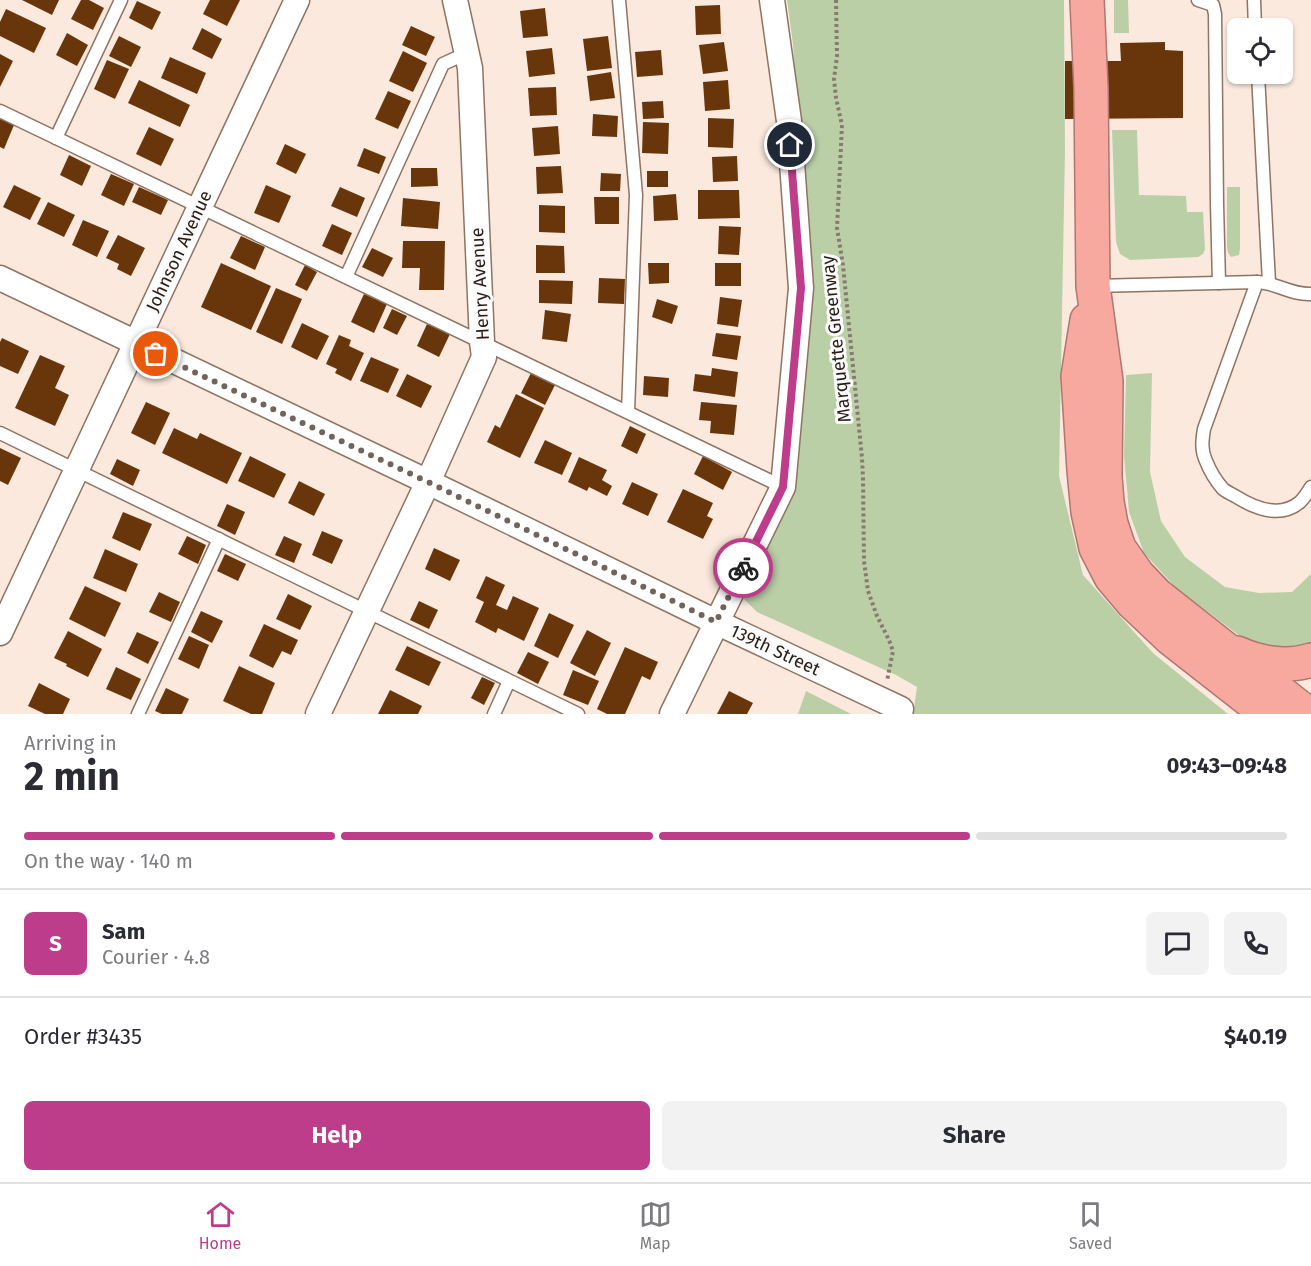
<!DOCTYPE html>
<meta charset="utf-8">
<style>
body{margin:0;font-family:"Fira Sans",sans-serif;background:#f2f2f3;color:#2b2b33;height:100vh;display:flex;flex-direction:column;font-size:22px;white-space:nowrap}
*{box-sizing:border-box;margin:0}
p{font-size:20px;color:#7c7c81}
.icon{flex:none;width:33px;height:33px;fill:none;stroke:currentColor;stroke-width:2;stroke-linecap:round;stroke-linejoin:round}
.map{position:relative;height:714px;overflow:hidden}
.drawer{display:flex;flex-direction:column;background:#fff;flex:1}
.drawer>*{flex:none}
.controls{position:absolute;left:1227px;top:18px;display:grid;gap:12px}
.controls a{display:grid;place-items:center;width:66px;height:66px;border-radius:9px;background:#fff;box-shadow:0 2px 4px #0004;font-size:30px}
.pin{position:absolute;display:grid;place-items:center;width:51px;height:51px;color:#fff;margin:-26px;border:3px solid #fff;border-radius:50%;box-shadow:0 2px 6px #0007}
.courier{position:absolute;display:grid;place-items:center;width:60px;height:60px;margin:-30px;border:4px solid #bd3d8a;border-radius:50%;background:#fff;color:#222;box-shadow:0 2px 8px #0007}
.headline em{font-style:normal;font-weight:700}
.headline div{display:flex;flex-direction:column-reverse}
.headline{display:flex;align-items:center;justify-content:space-between;height:102px;padding:0 24px}
h1{font-size:39px;font-weight:700;line-height:45px}
.bar{display:grid;grid-template-columns:repeat(4,1fr);gap:9px 6px;align-content:center;height:72px;padding:0 24px}
.bar i{height:8px;border-radius:4px;background:#e1e1e2}
.bar .on{background:#bd3d8a}
.bar p{grid-column:span 4}
.line{display:flex;align-items:center;gap:15px;padding:0 24px;border-top:2px solid #e1e1e2}
.line div{flex:1}
.round{display:grid;place-items:center;flex:none;width:63px;height:63px;border-radius:9px;background:#f2f2f3}
.action{display:flex;gap:12px;margin-top:auto;padding:12px 24px}
.action a{flex:1;height:69px;border-radius:9px;background:#bd3d8a;color:#fff;font-size:24px;font-weight:700;line-height:69px;text-align:center}
.action a+a{background:#f2f2f3;color:#2b2b33}
.dock{display:flex;justify-content:space-around;align-items:center;height:84px;border-top:2px solid #e1e1e2;background:#fff;font-size:16px;color:#7c7c81}
.dock a{display:grid;justify-items:center;gap:3px}
.dock .on{color:#bd3d8a}
.map>svg:first-child{display:block}
.green{fill:#bbcfa7}
.building{fill:#69360b}
.lines{fill:none;stroke-linecap:round;stroke-linejoin:round}
.service-casing{stroke:#8e7463;stroke-width:15}
.minor-casing{stroke:#8e7463;stroke-width:27}
.motorway-casing{stroke:#ae776f;stroke-width:36}
.path{stroke:#887a71;stroke-width:4;stroke-dasharray:3 3;stroke-linecap:butt}
.service{stroke:#fff;stroke-width:12}
.minor{stroke:#fff;stroke-width:24}
.motorway{stroke:#f7a89f;stroke-width:33}
.done{stroke:#71645c;stroke-width:6;stroke-dasharray:0 10.8}
.route{stroke:#bd3d8a;stroke-width:8}
.labels{text-anchor:middle;stroke-width:6;stroke-linejoin:round;paint-order:stroke}
.street-label{font-size:18px;fill:#271d16;stroke:#fafafa}
</style>
<div class="map">
<svg width="1311" height="714" viewBox="0 0 1311 714">
<rect width="100%" height="100%" fill="#fbe9de"/>
<g class="green">
<path d="M 787,0 L 1064,0 L 1065,152 L 1059,476 L 1083,575 L 1153,653 L 1228,714 L 913,714 L 917,687 L 896,675 L 757,612 L 744,599 L 743,589 L 796,479 L 806,245 L 793,44 Z"/>
<path d="M 1114,0 L 1128,0 L 1129,33 L 1114,33 Z"/>
<path d="M 1112,130 L 1137,130 L 1139,195 L 1186,196 L 1187,212 L 1203,212 L 1205,249 L 1203,254 L 1198,257 L 1130,260 L 1120,254 L 1116,242 Z"/>
<path d="M 1227,187 L 1240,187 L 1240,249 L 1239,255 L 1231,257 L 1228,253 L 1227,247 Z"/>
<path d="M 1152,373 L 1150,472 L 1161,521 L 1185,557 L 1225,587 L 1259,593 L 1292,592 L 1311,574 L 1311,643 L 1276,649 L 1245,640 L 1175,587 L 1144,553 L 1129,512 L 1124,456 L 1126,375 Z"/>
<path d="M 806,691 L 851,714 L 798,714 Z"/>
</g>
<g class="building">
<path d="M 22,0 L 59,0 L 52,15 Z"/>
<path d="M 81,0 L 89,0 L 104,8 L 93,30 L 71,19 Z"/>
<path d="M 210,0 L 240,0 L 227,26 L 203,14 Z"/>
<path d="M 137,1 L 161,12 L 152,30 L 129,18 Z"/>
<path d="M 720,5 L 721,34 L 696,35 L 695,6 Z"/>
<path d="M 545,8 L 548,36 L 523,38 L 520,11 Z"/>
<path d="M 6,9 L 46,28 L 34,53 L 0,36 L 0,22 Z"/>
<path d="M 411,26 L 435,37 L 426,56 L 402,45 Z"/>
<path d="M 202,28 L 222,39 L 212,59 L 192,49 Z"/>
<path d="M 67,33 L 88,45 L 77,66 L 56,55 Z"/>
<path d="M 119,36 L 141,47 L 131,67 L 109,56 Z"/>
<path d="M 608,36 L 612,68 L 587,71 L 583,39 Z"/>
<path d="M 724,42 L 728,71 L 703,74 L 699,45 Z"/>
<path d="M 1165,42 L 1165,50 L 1183,51 L 1183,118 L 1065,119 L 1065,61 L 1121,61 L 1120,43 Z"/>
<path d="M 552,48 L 555,74 L 529,77 L 526,51 Z"/>
<path d="M 661,50 L 663,75 L 637,77 L 635,52 Z"/>
<path d="M 403,51 L 427,63 L 413,92 L 389,81 Z"/>
<path d="M 0,54 L 13,61 L 0,87 Z"/>
<path d="M 170,57 L 206,73 L 197,94 L 161,78 Z"/>
<path d="M 107,60 L 129,69 L 115,99 L 94,89 Z"/>
<path d="M 611,72 L 615,98 L 590,101 L 587,76 Z"/>
<path d="M 139,80 L 190,105 L 180,127 L 128,103 Z"/>
<path d="M 728,80 L 730,109 L 705,111 L 703,82 Z"/>
<path d="M 556,87 L 557,115 L 530,116 L 528,88 Z"/>
<path d="M 388,91 L 411,101 L 398,129 L 375,119 Z"/>
<path d="M 663,101 L 664,118 L 643,119 L 642,102 Z"/>
<path d="M 593,114 L 618,116 L 617,137 L 592,136 Z"/>
<path d="M 708,118 L 734,119 L 733,148 L 708,147 Z"/>
<path d="M 0,119 L 14,125 L 4,149 L 0,147 Z"/>
<path d="M 643,122 L 669,123 L 668,154 L 642,153 Z"/>
<path d="M 558,126 L 560,154 L 534,156 L 532,128 Z"/>
<path d="M 149,127 L 174,139 L 161,166 L 136,154 Z"/>
<path d="M 285,144 L 306,154 L 296,174 L 276,164 Z"/>
<path d="M 364,148 L 386,157 L 379,174 L 357,166 Z"/>
<path d="M 69,155 L 91,166 L 82,186 L 60,175 Z"/>
<path d="M 737,156 L 738,181 L 713,182 L 712,157 Z"/>
<path d="M 561,166 L 563,193 L 537,194 L 536,167 Z"/>
<path d="M 411,168 L 437,168 L 438,186 L 411,187 Z"/>
<rect x="647" y="171" width="21" height="16"/>
<path d="M 601,173 L 621,174 L 620,191 L 600,191 Z"/>
<path d="M 111,174 L 134,184 L 124,206 L 101,195 Z"/>
<path d="M 14,185 L 41,198 L 30,220 L 3,207 Z"/>
<path d="M 266,185 L 291,196 L 279,223 L 254,213 Z"/>
<path d="M 139,187 L 168,200 L 161,215 L 132,202 Z"/>
<path d="M 340,187 L 365,198 L 357,217 L 331,206 Z"/>
<path d="M 698,190 L 739,190 L 740,218 L 698,219 Z"/>
<path d="M 676,194 L 678,220 L 654,221 L 653,196 Z"/>
<path d="M 594,197 L 619,197 L 619,224 L 595,224 Z"/>
<path d="M 403,198 L 440,202 L 438,229 L 401,226 Z"/>
<path d="M 48,202 L 75,215 L 64,237 L 37,224 Z"/>
<path d="M 539,205 L 565,206 L 565,233 L 539,232 Z"/>
<path d="M 83,220 L 109,231 L 97,257 L 72,245 Z"/>
<path d="M 332,224 L 352,233 L 342,255 L 322,246 Z"/>
<path d="M 719,226 L 741,227 L 739,255 L 718,254 Z"/>
<path d="M 118,235 L 145,248 L 131,276 L 117,269 L 119,264 L 106,258 Z"/>
<path d="M 241,236 L 265,247 L 255,270 L 230,258 Z"/>
<path d="M 403,241 L 445,241 L 444,290 L 419,290 L 420,268 L 402,268 Z"/>
<path d="M 536,245 L 564,246 L 565,273 L 536,273 Z"/>
<path d="M 372,248 L 393,258 L 383,277 L 362,267 Z"/>
<path d="M 221,263 L 271,286 L 251,330 L 201,307 Z"/>
<path d="M 648,263 L 669,263 L 669,283 L 649,284 Z"/>
<rect x="715" y="263" width="26" height="23"/>
<path d="M 305,265 L 317,272 L 307,291 L 295,285 Z"/>
<path d="M 599,278 L 625,279 L 624,304 L 598,303 Z"/>
<path d="M 539,280 L 573,281 L 572,304 L 539,303 Z"/>
<path d="M 276,288 L 302,299 L 282,344 L 256,332 Z"/>
<path d="M 364,294 L 387,304 L 374,333 L 351,322 Z"/>
<path d="M 720,297 L 742,300 L 738,327 L 717,324 Z"/>
<path d="M 657,299 L 678,306 L 672,324 L 652,317 Z"/>
<path d="M 392,309 L 407,316 L 397,335 L 383,328 Z"/>
<path d="M 545,310 L 571,314 L 567,342 L 542,339 Z"/>
<path d="M 302,323 L 329,336 L 317,360 L 291,347 Z"/>
<path d="M 427,324 L 450,334 L 439,357 L 417,346 Z"/>
<path d="M 716,333 L 741,336 L 737,360 L 712,356 Z"/>
<path d="M 339,335 L 351,340 L 349,346 L 364,353 L 351,381 L 335,373 L 337,369 L 326,364 Z"/>
<path d="M 2,338 L 29,351 L 18,374 L 0,366 L 0,342 Z"/>
<path d="M 40,355 L 65,366 L 55,388 L 69,395 L 55,426 L 15,408 Z"/>
<path d="M 371,357 L 399,369 L 388,393 L 360,381 Z"/>
<path d="M 712,368 L 738,372 L 735,397 L 693,391 L 695,374 L 711,376 Z"/>
<path d="M 531,373 L 555,385 L 545,405 L 521,393 Z"/>
<path d="M 407,374 L 432,386 L 421,408 L 396,396 Z"/>
<path d="M 644,376 L 669,378 L 668,397 L 643,395 Z"/>
<path d="M 516,394 L 544,408 L 520,458 L 487,442 L 495,425 L 500,428 Z"/>
<path d="M 146,402 L 170,413 L 155,445 L 131,433 Z"/>
<path d="M 701,402 L 737,405 L 734,435 L 710,433 L 711,421 L 699,420 Z"/>
<path d="M 630,426 L 646,434 L 637,454 L 621,446 Z"/>
<path d="M 174,428 L 197,439 L 200,433 L 242,453 L 227,484 L 162,453 Z"/>
<path d="M 545,440 L 572,453 L 562,475 L 534,463 Z"/>
<path d="M 0,448 L 21,458 L 8,485 L 0,481 Z"/>
<path d="M 250,456 L 286,474 L 274,498 L 238,481 Z"/>
<path d="M 703,456 L 732,472 L 723,490 L 694,474 Z"/>
<path d="M 579,457 L 607,470 L 602,480 L 612,486 L 607,496 L 589,487 L 587,491 L 568,482 Z"/>
<path d="M 117,459 L 140,470 L 133,486 L 110,474 Z"/>
<path d="M 299,481 L 325,494 L 314,516 L 288,503 Z"/>
<path d="M 632,482 L 658,494 L 648,516 L 622,504 Z"/>
<path d="M 683,489 L 713,503 L 707,516 L 713,519 L 703,539 L 667,522 Z"/>
<path d="M 227,504 L 245,512 L 235,535 L 217,526 Z"/>
<path d="M 123,512 L 152,524 L 140,551 L 112,538 Z"/>
<path d="M 322,531 L 343,540 L 332,564 L 312,555 Z"/>
<path d="M 187,536 L 206,545 L 198,564 L 178,554 Z"/>
<path d="M 284,536 L 302,544 L 294,563 L 275,555 Z"/>
<path d="M 434,548 L 460,560 L 450,581 L 425,569 Z"/>
<path d="M 105,549 L 138,564 L 126,592 L 93,578 Z"/>
<path d="M 225,554 L 246,564 L 238,581 L 217,571 Z"/>
<path d="M 486,576 L 505,585 L 496,605 L 507,610 L 513,596 L 539,608 L 524,641 L 498,628 L 496,633 L 475,622 L 484,602 L 476,598 Z"/>
<path d="M 85,586 L 121,603 L 105,637 L 69,619 Z"/>
<path d="M 159,592 L 180,602 L 171,622 L 149,612 Z"/>
<path d="M 288,594 L 312,606 L 300,630 L 276,619 Z"/>
<path d="M 419,601 L 438,610 L 429,629 L 410,620 Z"/>
<path d="M 201,611 L 223,621 L 212,643 L 191,632 Z"/>
<path d="M 549,613 L 574,625 L 558,658 L 534,646 Z"/>
<path d="M 264,624 L 298,640 L 291,655 L 282,651 L 273,668 L 249,656 Z"/>
<path d="M 587,630 L 611,643 L 595,676 L 570,663 Z"/>
<path d="M 68,631 L 102,649 L 88,677 L 66,666 L 67,664 L 54,658 Z"/>
<path d="M 137,632 L 159,642 L 148,664 L 127,653 Z"/>
<path d="M 189,636 L 209,645 L 199,669 L 178,659 Z"/>
<path d="M 407,646 L 441,662 L 429,686 L 395,670 Z"/>
<path d="M 625,647 L 658,662 L 650,680 L 642,676 L 625,714 L 607,714 L 597,709 Z"/>
<path d="M 528,652 L 549,662 L 538,684 L 517,673 Z"/>
<path d="M 239,666 L 275,683 L 262,714 L 251,714 L 223,701 Z"/>
<path d="M 116,667 L 141,679 L 131,700 L 106,689 Z"/>
<path d="M 573,670 L 599,681 L 588,705 L 563,695 Z"/>
<path d="M 482,677 L 495,683 L 484,705 L 471,698 Z"/>
<path d="M 39,683 L 70,699 L 63,714 L 45,714 L 28,706 Z"/>
<path d="M 166,688 L 189,699 L 182,714 L 162,714 L 155,711 Z"/>
<path d="M 390,690 L 422,706 L 418,714 L 378,714 Z"/>
<path d="M 729,691 L 753,703 L 747,714 L 717,714 Z"/>
</g>
<g class="lines">
<defs>
<g id="service">
<path d="M 619,0 L 636,195 L 628,412"/>
<path d="M 1198,0 L 1213,5 L 1215,14 L 1217,204 L 1219,283"/>
<path d="M 1254,0 L 1255,28"/>
<path d="M 1258,74 L 1269,283"/>
<path d="M 0,111 L 783,487"/>
<path d="M 56,138 L 121,0"/>
<path d="M 346,277 L 443,64 L 467,53"/>
<path d="M 1257,282 L 1204,429 C 1202,441 1201,450 1206,461 C 1210,471 1216,481 1223,489 C 1227,492 1231,494 1235,496 C 1254,508 1280,519 1300,502 C 1304,498 1308,492 1311,487"/>
<path d="M 1094,286 L 1257,282 C 1278,283 1290,295 1311,294"/>
<path d="M 0,433 L 578,714"/>
<path d="M 138,714 L 219,539"/>
<path d="M 494,714 L 509,681"/>
</g>
<g id="minor">
<path d="M 0,278 L 428,482 L 716,622 L 901,709 L 900,714"/>
<path d="M 0,633 L 297,0"/>
<path d="M 318,714 L 428,482 L 484,357 L 482,342 L 470,68 L 455,0"/>
<path d="M 672,714 L 783,487 L 801,288 L 789,121 L 772,0"/>
</g>
<g id="motorway">
<path d="M 1087,0 L 1091,88 L 1093,286 L 1106,381 L 1105,476 L 1107,502 L 1111,524 L 1119,548 L 1138,575 L 1157,595 L 1308,714"/>
<path d="M 1087,320 L 1078,376 L 1084,470 L 1088,512 L 1096,548 L 1111,577 L 1133,603 L 1170,638 L 1267,714"/>
<path d="M 1237,653 C 1259,663 1287,668 1311,660"/>
</g>
</defs>
<use href="#service" class="service-casing"/>
<use href="#minor" class="minor-casing"/>
<use href="#motorway" class="motorway-casing"/>
<path class="path" d="M 836,0 L 837,56 L 834,79 L 836,98 L 842,125 L 837,228 L 843,265 L 862,458 L 863,478 L 864,561 L 868,591 L 877,616 L 889,640 L 893,651 L 887,681"/>
<use href="#service" class="service"/>
<use href="#minor" class="minor"/>
<use href="#motorway" class="motorway"/>
</g>
<g class="lines">
<path class="done" d="M 156,354 L 428,482 L 716,622 L 743,568"/>
<path class="route" d="M 743,568 L 783,487 L 801,288 L 790,145"/>
</g>
<g class="labels">
<g class="street-label">
<text transform="translate(179 251) rotate(-65)" y="6">Johnson Avenue</text>
<text transform="translate(480 284) rotate(-93)" y="6">Henry Avenue</text>
<text transform="translate(836 339) rotate(-96)" y="6">Marquette Greenway</text>
<text transform="translate(775 650) rotate(25)" y="6">139th Street</text>
</g>
</g>
</svg>
<div class="controls">
<a><svg class="icon" aria-label="locate" viewBox="0 0 24 24"><circle cx="12" cy="12" r="6"/><path d="M12 2v4M12 18v4M2 12h4M18 12h4"/></svg></a>
</div>
<div class="pin" style="left:156px;top:354px;background:#ea580c"><svg class="icon" aria-label="bag" viewBox="0 0 24 24"><path d="M5 8h14l-1 12H6zM9 8a3 3 0 0 1 6 0"/></svg></div>
<div class="pin" style="left:790px;top:145px;background:#1f2937"><svg class="icon" aria-label="home" viewBox="0 0 24 24"><path d="M3 11l9-7 9 7M6 9v11h12V9"/></svg></div>
<div class="courier" style="left:743px;top:568px"><svg class="icon" aria-label="bike" viewBox="0 0 24 24"><circle cx="6" cy="16" r="4"/><circle cx="18" cy="16" r="4"/><path d="M6 16l4-8h5l3 8M10 8l3 8H6M13 5h3"/></svg></div>
</div>
<section class="drawer">
<div class="headline"><div><h1>2 min</h1><p>Arriving in</p></div><em>09:43–09:48</em></div>
<div class="bar"><i class="on"></i><i class="on"></i><i class="on"></i><i></i><p>On the way · 140 m</p></div>
<div class="line" style="height:108px"><b class="round" style="background:#bd3d8a;color:#fff">S</b><div><b>Sam</b><p>Courier · 4.8</p></div><a class="round"><svg class="icon" aria-label="chat" viewBox="0 0 24 24"><path d="M4 5h16v11H9l-5 4z"/></svg></a><a class="round"><svg class="icon" aria-label="phone" viewBox="0 0 24 24"><path d="M5 4h4l2 5-3 2q2 4 5 5l2-3 5 2v4C11 20 4 13 5 4z"/></svg></a></div>
<div class="line" style="height:78px"><div>Order #3435</div><b>$40.19</b></div>
<div class="action"><a>Help</a><a>Share</a></div>
</section>
<nav class="dock">
<a class="on"><svg class="icon" aria-label="home" viewBox="0 0 24 24"><path d="M3 11l9-7 9 7M6 9v11h12V9"/></svg>Home</a>
<a><svg class="icon" aria-label="map" viewBox="0 0 24 24"><path d="M3 6l6-2 6 2 6-2v14l-6 2-6-2-6 2zM9 4v14M15 6v14"/></svg>Map</a>
<a><svg class="icon" aria-label="saved" viewBox="0 0 24 24"><path d="M7 4h10v16l-5-4-5 4z"/></svg>Saved</a>
</nav>
